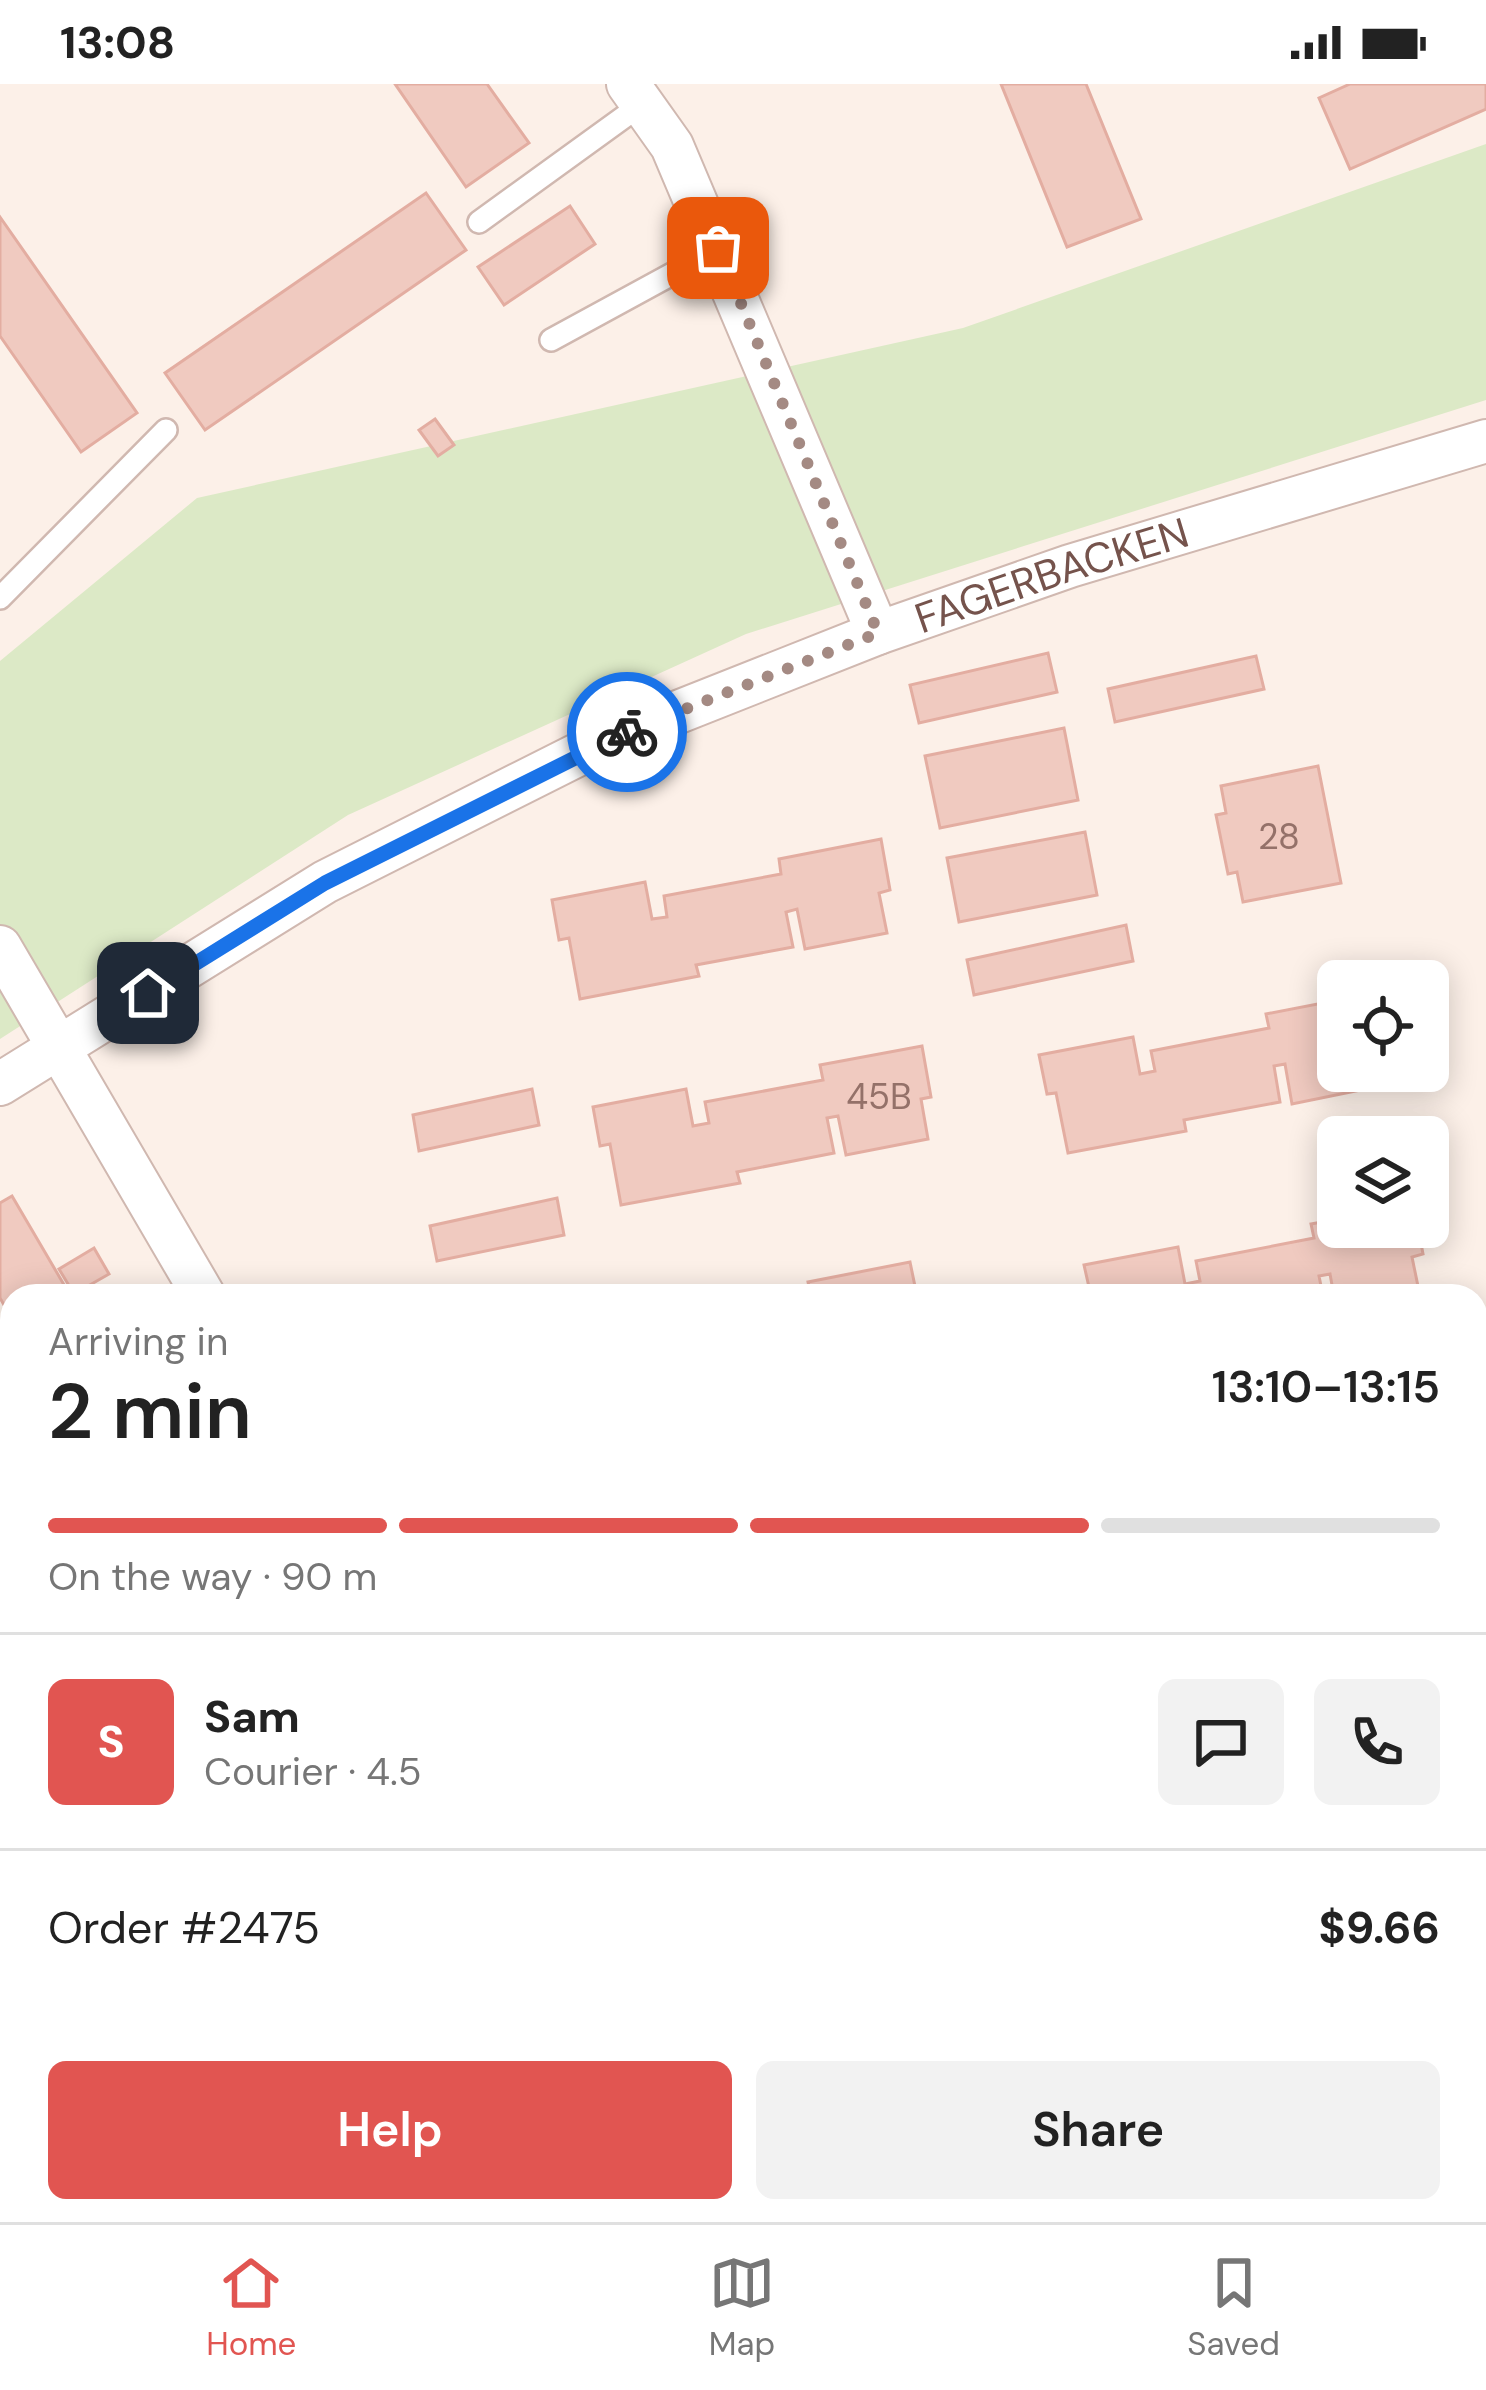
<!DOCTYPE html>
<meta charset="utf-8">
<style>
body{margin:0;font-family:"DM Sans",sans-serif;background:#f2f2f2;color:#222;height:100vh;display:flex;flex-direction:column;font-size:45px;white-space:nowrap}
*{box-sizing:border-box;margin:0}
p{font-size:39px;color:#767676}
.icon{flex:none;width:66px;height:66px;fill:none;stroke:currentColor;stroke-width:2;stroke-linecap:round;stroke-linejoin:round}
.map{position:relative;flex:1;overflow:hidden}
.sheet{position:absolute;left:0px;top:1200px;width:1488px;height:939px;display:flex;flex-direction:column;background:#fff;border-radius:36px 36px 0 0;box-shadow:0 6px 30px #0003}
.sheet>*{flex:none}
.buttons{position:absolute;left:1317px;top:876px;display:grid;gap:24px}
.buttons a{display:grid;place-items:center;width:132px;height:132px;border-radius:18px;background:#fff;box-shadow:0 6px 30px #0003;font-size:60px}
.pin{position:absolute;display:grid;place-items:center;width:102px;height:102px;color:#fff;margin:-51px;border-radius:24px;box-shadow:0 6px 18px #0006}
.courier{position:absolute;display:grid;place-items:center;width:120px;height:120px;margin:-60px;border:9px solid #1a73e8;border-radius:50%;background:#fff;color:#222;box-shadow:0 3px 15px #0007}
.overview em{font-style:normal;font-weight:600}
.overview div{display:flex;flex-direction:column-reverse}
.overview{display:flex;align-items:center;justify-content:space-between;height:204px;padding:0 48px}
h1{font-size:78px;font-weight:600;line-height:90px}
.bar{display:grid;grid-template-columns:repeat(4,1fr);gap:18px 12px;align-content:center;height:144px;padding:0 48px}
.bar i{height:15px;border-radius:9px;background:#e0e0e0}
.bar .current{background:#e15551}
.bar p{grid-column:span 4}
.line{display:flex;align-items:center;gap:30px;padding:0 48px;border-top:3px solid #e0e0e0}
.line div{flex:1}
.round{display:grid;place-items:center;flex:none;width:126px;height:126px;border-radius:18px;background:#f2f2f2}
.action{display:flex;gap:24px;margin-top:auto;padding:24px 48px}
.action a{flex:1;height:138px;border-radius:18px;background:#e15551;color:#fff;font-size:48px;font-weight:600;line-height:138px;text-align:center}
.action a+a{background:#f2f2f2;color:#222}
.status{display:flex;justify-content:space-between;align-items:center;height:84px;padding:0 60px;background:#fff;direction:ltr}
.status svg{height:33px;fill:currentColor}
.menu{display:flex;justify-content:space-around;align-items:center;height:168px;border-top:3px solid #e0e0e0;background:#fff;font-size:33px;color:#767676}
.menu a{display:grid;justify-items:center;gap:6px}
.menu .current{color:#e15551}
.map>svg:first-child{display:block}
.green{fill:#dce9c6}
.building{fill:#f0cac0;stroke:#e3ada1;stroke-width:3}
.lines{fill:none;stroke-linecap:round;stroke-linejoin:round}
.lane-casing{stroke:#d0b8b0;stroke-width:26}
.street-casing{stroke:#d0b8b0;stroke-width:46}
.lane{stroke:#fff;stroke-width:21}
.street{stroke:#fff;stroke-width:42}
.done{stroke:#a48a83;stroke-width:12;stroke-dasharray:0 21.6}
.route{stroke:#1a73e8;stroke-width:15}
.labels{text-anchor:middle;stroke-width:9;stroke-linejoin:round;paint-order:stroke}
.number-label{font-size:36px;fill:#947169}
.street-label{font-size:42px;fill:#75534c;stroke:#fef5ee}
</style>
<div class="status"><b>13:08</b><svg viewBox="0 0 49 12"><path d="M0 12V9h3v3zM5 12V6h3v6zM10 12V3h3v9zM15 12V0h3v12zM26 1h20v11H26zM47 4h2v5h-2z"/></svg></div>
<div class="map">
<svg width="1486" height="2138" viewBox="0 0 1486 2138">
<rect width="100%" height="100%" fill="#fcf0e8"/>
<path class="green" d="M 1486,60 L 1486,316 L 746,550 L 348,731 L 0,955 L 0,577 L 197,414 L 963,244 Z"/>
<g class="building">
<path d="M 395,0 L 487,0 L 529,59 L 466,103 Z"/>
<path d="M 1001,0 L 1086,0 L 1141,135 L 1067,163 Z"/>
<path d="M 1350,0 L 1486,0 L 1486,25 L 1350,85 L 1319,14 Z"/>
<path d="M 426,109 L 466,166 L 205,346 L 165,289 Z"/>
<path d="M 570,122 L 595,160 L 504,221 L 478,183 Z"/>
<path d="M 0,133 L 137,329 L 81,368 L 0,252 Z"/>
<path d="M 435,335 L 454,361 L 438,372 L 419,346 Z"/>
<path d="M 1048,569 L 1057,608 L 919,639 L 910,601 Z"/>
<path d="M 1256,572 L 1264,605 L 1115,638 L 1108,605 Z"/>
<path d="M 1064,644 L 1078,716 L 940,744 L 925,672 Z"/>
<path d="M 1318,682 L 1341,799 L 1243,818 L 1237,788 L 1228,790 L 1216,731 L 1226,729 L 1221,702 Z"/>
<path d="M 1085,748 L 1097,811 L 959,838 L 947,774 Z"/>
<path d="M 881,755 L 890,806 L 879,809 L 887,849 L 805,865 L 797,825 L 786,828 L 793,863 L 696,881 L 699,892 L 580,915 L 569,854 L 559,856 L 552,816 L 645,798 L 652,835 L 667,833 L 664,812 L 781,790 L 779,775 Z"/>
<path d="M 1126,841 L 1133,877 L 974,911 L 967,876 Z"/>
<path d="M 1338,916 L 1338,987 L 1372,987 L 1375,1003 L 1292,1020 L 1285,980 L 1274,982 L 1280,1018 L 1184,1036 L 1186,1047 L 1068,1069 L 1056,1009 L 1047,1010 L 1039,971 L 1133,953 L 1140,990 L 1155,987 L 1151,967 L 1269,944 L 1266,930 Z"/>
<path d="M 922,962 L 931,1013 L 921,1015 L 928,1055 L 846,1071 L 838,1032 L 827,1034 L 834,1069 L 737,1088 L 740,1099 L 621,1121 L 610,1060 L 600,1062 L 593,1023 L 686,1005 L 693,1042 L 709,1039 L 705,1018 L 823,996 L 820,981 Z"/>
<path d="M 532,1005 L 539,1041 L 419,1067 L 413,1031 Z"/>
<path d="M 12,1112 L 70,1211 L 12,1212 L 12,1235 L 0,1214 L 0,1119 Z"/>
<path d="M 557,1114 L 564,1151 L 437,1177 L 430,1142 Z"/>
<path d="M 1338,1135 L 1338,1143 L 1418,1143 L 1423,1170 L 1412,1173 L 1420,1212 L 1334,1212 L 1330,1190 L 1319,1192 L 1323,1212 L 1091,1212 L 1084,1181 L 1178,1163 L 1185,1200 L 1200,1197 L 1196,1177 L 1314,1154 L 1311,1140 Z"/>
<path d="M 94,1164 L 109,1190 L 74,1210 L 59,1185 Z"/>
<path d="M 910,1178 L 917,1212 L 811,1212 L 808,1198 Z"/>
<path d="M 1486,1312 L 1486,1388 L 1476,1389 L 1476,1314 Z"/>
<path d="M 1486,1526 L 1486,1613 L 1476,1615 L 1476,1528 Z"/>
<path d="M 29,2127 L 61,2127 L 73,2138 L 19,2138 Z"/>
<path d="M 201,2127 L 213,2127 L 225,2138 L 191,2138 Z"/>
<path d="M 920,2127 L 966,2127 L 922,2137 Z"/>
</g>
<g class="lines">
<defs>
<g id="lane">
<path d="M 479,138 L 642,20"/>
<path d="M 551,256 L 718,165"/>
<path d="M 0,514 L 166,346"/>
</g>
<g id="street">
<path d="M 628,0 L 672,62 L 878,549"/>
<path d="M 0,863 L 204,1212"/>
<path id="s1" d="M 0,1000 L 325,798 L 605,657 L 878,549 L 1070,482 L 1486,357"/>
<path d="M 0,2011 L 12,2002"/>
<path d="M 720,2127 L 726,2138"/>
</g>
</defs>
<use href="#lane" class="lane-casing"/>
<use href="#street" class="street-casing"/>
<use href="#lane" class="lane"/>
<use href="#street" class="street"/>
</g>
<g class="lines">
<path class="done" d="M 627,648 L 878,549 L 718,164"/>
<path class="route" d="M 148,909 L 325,799 L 627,648"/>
</g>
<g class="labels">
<g class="number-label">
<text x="1279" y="765">28</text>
<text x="879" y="1025">45B</text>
</g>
<g class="street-label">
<text dy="15" stroke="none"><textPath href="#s1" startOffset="1173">FAGERBACKEN</textPath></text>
</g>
</g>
</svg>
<div class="buttons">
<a><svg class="icon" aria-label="locate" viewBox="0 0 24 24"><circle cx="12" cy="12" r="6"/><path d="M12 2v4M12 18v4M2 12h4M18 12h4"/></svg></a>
<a><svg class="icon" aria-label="layers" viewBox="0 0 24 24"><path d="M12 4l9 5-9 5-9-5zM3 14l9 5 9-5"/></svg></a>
</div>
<div class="pin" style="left:718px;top:164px;background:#ea580c"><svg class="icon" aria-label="bag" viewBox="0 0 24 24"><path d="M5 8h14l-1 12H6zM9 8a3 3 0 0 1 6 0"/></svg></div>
<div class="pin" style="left:148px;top:909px;background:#1f2937"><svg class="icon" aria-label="home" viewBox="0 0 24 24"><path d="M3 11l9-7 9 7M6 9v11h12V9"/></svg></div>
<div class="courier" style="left:627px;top:648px"><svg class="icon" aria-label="bike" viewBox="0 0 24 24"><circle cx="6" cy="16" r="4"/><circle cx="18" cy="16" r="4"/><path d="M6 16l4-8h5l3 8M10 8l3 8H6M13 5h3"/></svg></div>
<section class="sheet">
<div class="overview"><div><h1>2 min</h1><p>Arriving in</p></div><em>13:10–13:15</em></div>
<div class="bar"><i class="current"></i><i class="current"></i><i class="current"></i><i></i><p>On the way · 90 m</p></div>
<div class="line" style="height:216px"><b class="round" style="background:#e15551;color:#fff">S</b><div><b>Sam</b><p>Courier · 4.5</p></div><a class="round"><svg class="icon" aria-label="chat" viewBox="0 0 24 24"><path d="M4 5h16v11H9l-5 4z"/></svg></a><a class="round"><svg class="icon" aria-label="phone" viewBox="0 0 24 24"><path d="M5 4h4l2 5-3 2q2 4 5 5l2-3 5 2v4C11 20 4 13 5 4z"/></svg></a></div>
<div class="line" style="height:156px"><div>Order #2475</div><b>$9.66</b></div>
<div class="action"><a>Help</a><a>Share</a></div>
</section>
</div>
<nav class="menu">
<a class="current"><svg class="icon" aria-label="home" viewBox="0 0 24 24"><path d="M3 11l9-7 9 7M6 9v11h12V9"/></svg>Home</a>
<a><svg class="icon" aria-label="map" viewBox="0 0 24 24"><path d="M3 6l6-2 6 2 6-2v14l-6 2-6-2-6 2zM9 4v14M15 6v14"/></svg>Map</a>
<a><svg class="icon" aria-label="saved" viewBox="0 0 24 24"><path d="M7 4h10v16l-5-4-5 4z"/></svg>Saved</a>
</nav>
